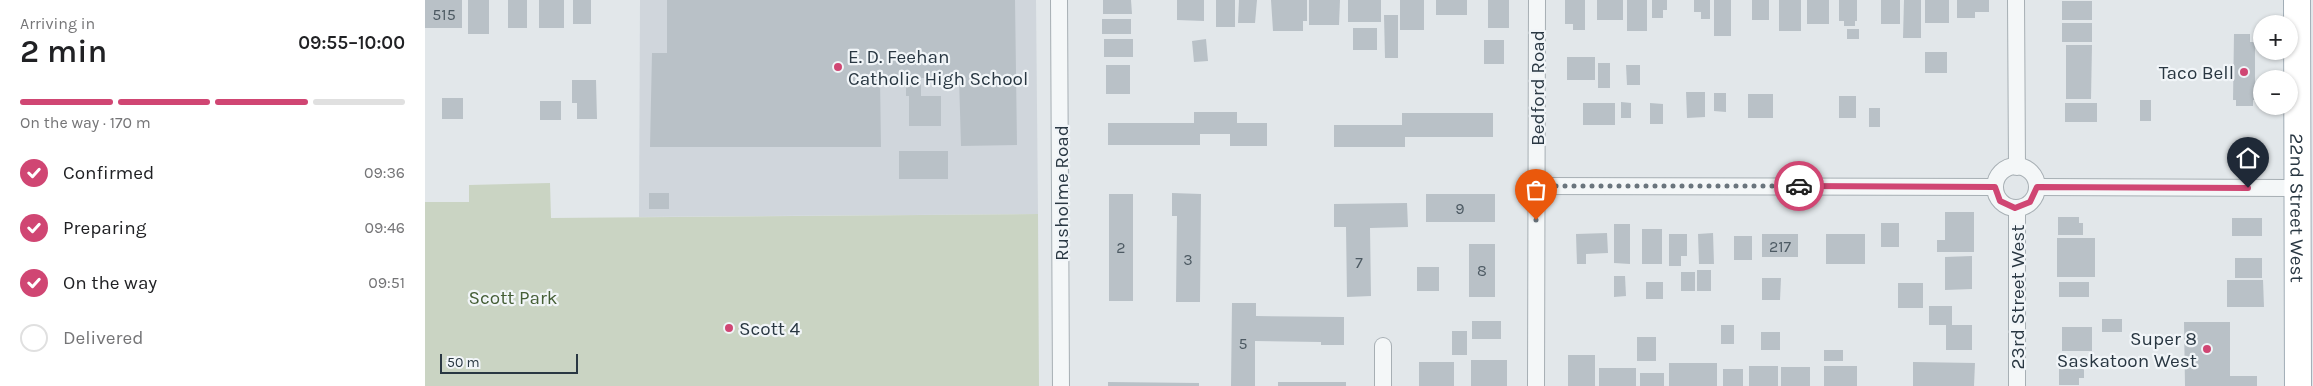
<!DOCTYPE html>
<meta charset="utf-8">
<style>
body{margin:0;font-family:Karla,sans-serif;background:#f6f6f6;color:#202124;height:100vh;display:flex;flex-direction:column;font-size:19px;white-space:nowrap}
*{box-sizing:border-box;margin:0}
p{font-size:16px;color:#757577}
.icon{flex:none;width:28px;height:28px;fill:none;stroke:currentColor;stroke-width:2;stroke-linecap:round;stroke-linejoin:round}
.map{position:relative;flex:1;overflow:hidden}
.drawer{display:flex;flex-direction:column;background:#fff;width:425px}
.drawer>*{flex:none}
.tools{position:absolute;left:1828px;top:15px;display:grid;gap:10px}
.tools a{display:grid;place-items:center;width:45px;height:45px;border-radius:50%;background:#fff;box-shadow:0 1px 4px #0004;font-size:25px}
.scale{position:absolute;left:15px;bottom:12px;width:138px;box-sizing:border-box;padding-left:5px;border:2px solid #293742;border-top:0;font-size:14px;line-height:18px;white-space:nowrap;color:#293742;-webkit-text-stroke:4px #f1f5f8;paint-order:stroke}
.pin{position:absolute;display:grid;place-items:center;width:42px;height:42px;color:#fff;margin:-51px -21px;border-radius:50% 50% 50% 0;rotate:-45deg;box-shadow:0 0 5px #0007}
.pin .icon{rotate:45deg}
.courier{position:absolute;display:grid;place-items:center;width:50px;height:50px;margin:-25px;border:4px solid #d04673;border-radius:50%;background:#fff;color:#222;box-shadow:0 1px 6px #0007}
.summary em{font-style:normal;font-weight:600}
.summary div{display:flex;flex-direction:column-reverse}
.summary{display:flex;align-items:center;justify-content:space-between;height:85px;padding:0 20px}
h1{font-size:32px;font-weight:600;line-height:38px}
.bar{display:grid;grid-template-columns:repeat(4,1fr);gap:8px 5px;align-content:center;height:60px;padding:0 20px}
.bar i{height:6px;border-radius:4px;background:#e0e0e0}
.bar .selected{background:#d04673}
.bar p{grid-column:span 4}
ol{padding:0 20px;list-style:none}
li{display:flex;align-items:center;gap:15px;height:55px}
li p{margin-inline-start:auto}
li .icon{padding:5px;border-radius:50%;background:#d04673;color:#fff;stroke-width:4}
li:last-child{color:#757577}
li i{width:28px;height:28px;border:2px solid #e0e0e0;border-radius:50%}
main{display:flex;flex:1;min-height:0}
.map>svg:first-child{display:block}
.built{fill:#d0d6dc}
.green{fill:#cad4c3}
.building{fill:#b9c1c7}
.lines{fill:none;stroke-linecap:round;stroke-linejoin:round}
.minor-casing{stroke:#a7afb4;stroke-width:18}
.primary-casing{stroke:#a1adb6;stroke-width:28}
.minor{stroke:#f4f7f8;stroke-width:16}
.primary{stroke:#fff;stroke-width:26}
.done{stroke:#6a757d;stroke-width:5;stroke-dasharray:0 9}
.route{stroke:#d04673;stroke-width:6}
.poi-dot{fill:#d04673;stroke:#f1f5f8;stroke-width:2}
.labels{text-anchor:middle;stroke-width:4.5;stroke-linejoin:round;paint-order:stroke}
.number-label{font-size:16px;fill:#4d5a63}
.poi-label{font-size:19px;fill:#293742;stroke:#f1f5f8;text-anchor:start}
.street-label{font-size:19px;fill:#293742;stroke:#f1f5f8}
.park-label{font-size:19px;fill:#455e36;stroke:#f1f5f8}
</style>
<main>
<section class="drawer">
<div class="summary"><div><h1>2 min</h1><p>Arriving in</p></div><em>09:55–10:00</em></div>
<div class="bar"><i class="selected"></i><i class="selected"></i><i class="selected"></i><i></i><p>On the way · 170 m</p></div>
<ol>
<li><svg class="icon" aria-label="check" viewBox="0 0 24 24"><path d="M5 12l5 5 9-10"/></svg>Confirmed<p>09:36</p></li>
<li><svg class="icon" aria-label="check" viewBox="0 0 24 24"><path d="M5 12l5 5 9-10"/></svg>Preparing<p>09:46</p></li>
<li><svg class="icon" aria-label="check" viewBox="0 0 24 24"><path d="M5 12l5 5 9-10"/></svg>On the way<p>09:51</p></li>
<li><i></i>Delivered</li>
</ol>
</section>
<div class="map">
<svg width="1888" height="386" viewBox="0 0 1888 386">
<rect width="100%" height="100%" fill="#e2e7ea"/>
<path class="built" d="M 215,0 L 611,0 L 613,214 L 214,217 Z"/>
<path class="green" d="M 125,183 L 126,218 L 613,214 L 614,386 L 0,386 L 0,202 L 44,202 L 44,185 Z"/>
<g class="building">
<rect x="0" y="0" width="37" height="28"/>
<rect x="43" y="0" width="21" height="34"/>
<rect x="83" y="0" width="19" height="28"/>
<rect x="114" y="0" width="25" height="28"/>
<rect x="148" y="0" width="18" height="24"/>
<path d="M 242,0 L 590,0 L 592,145 L 536,146 L 534,78 L 455,78 L 456,147 L 225,147 L 227,53 L 242,53 Z"/>
<path d="M 678,0 L 706,0 L 707,14 L 678,14 Z"/>
<path d="M 752,0 L 779,0 L 779,21 L 752,20 Z"/>
<rect x="791" y="0" width="19" height="27"/>
<path d="M 814,0 L 832,0 L 830,23 L 813,23 Z"/>
<path d="M 846,0 L 882,0 L 882,21 L 878,21 L 878,31 L 848,31 Z"/>
<path d="M 884,0 L 915,0 L 914,25 L 884,25 Z"/>
<rect x="923" y="0" width="33" height="22"/>
<rect x="975" y="0" width="24" height="30"/>
<rect x="1011" y="0" width="31" height="15"/>
<rect x="1063" y="0" width="21" height="28"/>
<path d="M 1140,0 L 1160,0 L 1160,30 L 1148,30 L 1148,24 L 1140,24 Z"/>
<rect x="1172" y="0" width="26" height="20"/>
<rect x="1202" y="0" width="20" height="31"/>
<path d="M 1227,0 L 1242,0 L 1242,10 L 1238,10 L 1238,18 L 1227,18 Z"/>
<path d="M 1269,0 L 1285,0 L 1285,19 L 1276,19 L 1276,12 L 1269,12 Z"/>
<rect x="1289" y="0" width="17" height="36"/>
<rect x="1327" y="0" width="17" height="20"/>
<rect x="1354" y="0" width="22" height="31"/>
<rect x="1382" y="0" width="22" height="24"/>
<path d="M 1414,0 L 1432,0 L 1432,21 L 1430,21 L 1430,26 L 1419,26 L 1419,21 L 1414,21 Z"/>
<rect x="1456" y="0" width="19" height="24"/>
<path d="M 1479,0 L 1496,0 L 1496,38 L 1478,38 Z"/>
<rect x="1500" y="0" width="24" height="23"/>
<path d="M 1532,0 L 1564,0 L 1564,12 L 1550,12 L 1550,18 L 1532,18 Z"/>
<rect x="1637" y="1" width="30" height="19"/>
<path d="M 959,15 L 973,15 L 973,58 L 960,58 Z"/>
<rect x="677" y="19" width="29" height="15"/>
<rect x="1637" y="23" width="30" height="19"/>
<rect x="928" y="28" width="24" height="22"/>
<rect x="1422" y="29" width="12" height="10"/>
<path d="M 1809,34 L 1825,34 L 1825,42 L 1830,42 L 1830,100 L 1828,100 L 1828,106 L 1811,106 L 1811,100 L 1808,100 Z"/>
<rect x="679" y="39" width="29" height="18"/>
<path d="M 781,39 L 783,61 L 769,62 L 767,41 Z"/>
<rect x="1059" y="40" width="20" height="24"/>
<path d="M 1641,45 L 1667,45 L 1666,99 L 1641,99 Z"/>
<rect x="1500" y="52" width="22" height="21"/>
<rect x="1142" y="57" width="28" height="23"/>
<rect x="1173" y="63" width="12" height="25"/>
<rect x="681" y="65" width="24" height="29"/>
<path d="M 1201,65 L 1215,65 L 1215,85 L 1202,85 Z"/>
<path d="M 147,80 L 171,80 L 172,119 L 152,119 L 152,103 L 147,103 Z"/>
<path d="M 481,80 L 496,80 L 496,96 L 516,96 L 516,126 L 484,126 L 484,96 L 481,96 Z"/>
<path d="M 1261,92 L 1280,92 L 1280,117 L 1262,118 Z"/>
<path d="M 1289,93 L 1301,93 L 1301,112 L 1289,111 Z"/>
<rect x="1323" y="94" width="25" height="24"/>
<rect x="1414" y="96" width="17" height="22"/>
<rect x="17" y="98" width="21" height="21"/>
<rect x="1715" y="100" width="11" height="21"/>
<rect x="115" y="101" width="21" height="19"/>
<path d="M 1196,102 L 1206,103 L 1206,118 L 1196,118 Z"/>
<rect x="1158" y="103" width="32" height="22"/>
<path d="M 1225,103 L 1238,104 L 1238,124 L 1225,124 Z"/>
<rect x="1640" y="103" width="32" height="19"/>
<rect x="1444" y="108" width="11" height="19"/>
<path d="M 769,112 L 812,112 L 812,123 L 842,123 L 842,146 L 805,146 L 805,134 L 775,134 L 775,145 L 683,145 L 683,123 L 769,123 Z"/>
<path d="M 977,113 L 1068,113 L 1068,137 L 980,137 L 980,147 L 909,147 L 909,125 L 977,125 Z"/>
<rect x="474" y="151" width="49" height="28"/>
<rect x="224" y="193" width="20" height="16"/>
<path d="M 747,193 L 776,194 L 775,302 L 751,302 L 752,216 L 747,216 Z"/>
<rect x="684" y="194" width="24" height="107"/>
<rect x="1001" y="194" width="69" height="28"/>
<path d="M 982,203 L 983,227 L 945,228 L 946,296 L 922,297 L 921,227 L 909,227 L 909,204 Z"/>
<path d="M 1520,212 L 1549,212 L 1549,252 L 1512,252 L 1512,240 L 1520,240 Z"/>
<path d="M 1633,217 L 1654,217 L 1654,223 L 1658,223 L 1658,235 L 1633,235 Z"/>
<rect x="1807" y="218" width="30" height="18"/>
<rect x="1456" y="223" width="18" height="24"/>
<path d="M 1189,224 L 1205,224 L 1205,264 L 1189,263 Z"/>
<rect x="1217" y="229" width="20" height="35"/>
<path d="M 1182,233 L 1183,253 L 1161,254 L 1161,264 L 1152,264 L 1151,234 Z"/>
<path d="M 1288,233 L 1289,264 L 1274,264 L 1273,234 Z"/>
<path d="M 1244,234 L 1262,234 L 1262,256 L 1256,256 L 1256,266 L 1244,266 Z"/>
<rect x="1337" y="234" width="36" height="23"/>
<rect x="1401" y="234" width="39" height="30"/>
<rect x="1309" y="236" width="18" height="24"/>
<rect x="1632" y="238" width="38" height="39"/>
<rect x="1044" y="244" width="26" height="53"/>
<path d="M 1547,256 L 1547,289 L 1520,290 L 1520,257 Z"/>
<rect x="1810" y="258" width="27" height="20"/>
<rect x="992" y="267" width="22" height="24"/>
<rect x="1272" y="270" width="14" height="21"/>
<rect x="1256" y="272" width="14" height="19"/>
<path d="M 1189,276 L 1200,276 L 1201,296 L 1189,297 Z"/>
<path d="M 1337,278 L 1356,278 L 1355,300 L 1337,300 Z"/>
<path d="M 1802,280 L 1838,280 L 1839,307 L 1802,307 Z"/>
<rect x="1221" y="282" width="17" height="17"/>
<rect x="1634" y="282" width="30" height="15"/>
<rect x="1473" y="283" width="25" height="25"/>
<path d="M 807,303 L 831,303 L 831,316 L 919,317 L 919,345 L 896,345 L 896,342 L 830,341 L 830,386 L 806,386 Z"/>
<path d="M 1504,306 L 1527,306 L 1527,325 L 1547,325 L 1547,350 L 1521,350 L 1521,325 L 1504,325 Z"/>
<rect x="1677" y="319" width="20" height="13"/>
<rect x="1047" y="321" width="29" height="18"/>
<path d="M 1759,322 L 1805,322 L 1805,376 L 1832,376 L 1832,386 L 1760,386 Z"/>
<rect x="1296" y="325" width="13" height="19"/>
<rect x="1637" y="327" width="30" height="24"/>
<rect x="1027" y="331" width="15" height="24"/>
<rect x="1336" y="332" width="19" height="18"/>
<rect x="1212" y="337" width="19" height="24"/>
<rect x="1399" y="350" width="19" height="11"/>
<rect x="1143" y="355" width="27" height="31"/>
<rect x="1046" y="360" width="36" height="26"/>
<rect x="994" y="362" width="35" height="24"/>
<path d="M 1488,362 L 1550,363 L 1549,386 L 1488,386 Z"/>
<rect x="1244" y="363" width="48" height="23"/>
<rect x="1324" y="366" width="29" height="20"/>
<rect x="1399" y="366" width="33" height="20"/>
<rect x="1356" y="367" width="29" height="19"/>
<rect x="1174" y="368" width="37" height="18"/>
<rect x="1298" y="369" width="20" height="17"/>
<path d="M 1634,369 L 1659,369 L 1659,378 L 1654,378 L 1654,385 L 1634,385 Z"/>
<rect x="1215" y="373" width="24" height="13"/>
<path d="M 683,382 L 774,383 L 774,386 L 683,386 Z"/>
<rect x="853" y="382" width="68" height="4"/>
</g>
<g class="lines">
<defs>
<g id="minor">
<path d="M 634,0 L 636,386"/>
<path d="M 1591,0 L 1592,167"/>
<circle cx="1591" cy="187" r="21"/>
<path d="M 1111,186 L 1570,187"/>
<path d="M 1612,187 L 1872,188"/>
<path d="M 958,386 L 958,346"/>
<path d="M 1111,386 L 1112,0"/>
<path d="M 1592,386 L 1592,208"/>
</g>
<g id="primary">
<path id="s1" d="M 1872,0 L 1873,386"/>
</g>
</defs>
<use href="#minor" class="minor-casing"/>
<use href="#primary" class="primary-casing"/>
<use href="#minor" class="minor"/>
<use href="#primary" class="primary"/>
</g>
<g class="lines">
<path class="done" d="M 1111,220 L 1111,186 L 1374,186"/>
<path class="route" d="M 1374,186 L 1570,187 L 1575,201 L 1590,208 L 1605,202 L 1612,187 L 1823,188"/>
</g>
<g class="poi-dot">
<circle cx="413" cy="67" r="5"/>
<circle cx="1819" cy="72" r="5"/>
<circle cx="304" cy="328" r="5"/>
<circle cx="1782" cy="349" r="5"/>
</g>
<g class="labels">
<g class="number-label">
<text x="19" y="20">515</text>
<text x="1035" y="214">9</text>
<text x="1355" y="252">217</text>
<text x="696" y="253">2</text>
<text x="763" y="265">3</text>
<text x="934" y="268">7</text>
<text x="1057" y="276">8</text>
<text x="818" y="349">5</text>
</g>
<g class="poi-label">
<text x="423" y="63">E. D. Feehan<tspan x="423" dy="22">Catholic High School</tspan></text>
<text x="1809" y="79" text-anchor="end">Taco Bell</text>
<text x="314" y="335">Scott 4</text>
<text x="1772" y="345" text-anchor="end">Super 8<tspan x="1772" dy="22">Saskatoon West</tspan></text>
</g>
<g class="street-label">
<text transform="translate(1112 88) rotate(-90)" y="7">Bedford Road</text>
<text transform="translate(636 193) rotate(-90)" y="7">Rusholme Road</text>
<text dy="7" stroke="none"><textPath href="#s1" startOffset="208">22nd Street West</textPath></text>
<text transform="translate(1592 297) rotate(-90)" y="7">23rd Street West</text>
</g>
<g class="park-label">
<text x="88" y="304">Scott Park</text>
</g>
</g>
</svg>
<div class="tools">
<a>+</a>
<a>−</a>
</div>
<div class="scale">50 m</div>
<div class="pin" style="left:1111px;top:220px;background:#ea580c"><svg class="icon" aria-label="bag" viewBox="0 0 24 24"><path d="M5 8h14l-1 12H6zM9 8a3 3 0 0 1 6 0"/></svg></div>
<div class="pin" style="left:1823px;top:188px;background:#1f2937"><svg class="icon" aria-label="home" viewBox="0 0 24 24"><path d="M3 11l9-7 9 7M6 9v11h12V9"/></svg></div>
<div class="courier" style="left:1374px;top:186px"><svg class="icon" aria-label="car" viewBox="0 0 24 24"><path d="M5 17H2v-5l4-1 3-4h7l3 4 3 1v5h-3M9 17h6M6 11h13"/><circle cx="7" cy="17" r="2"/><circle cx="17" cy="17" r="2"/></svg></div>
</div>
</main>
